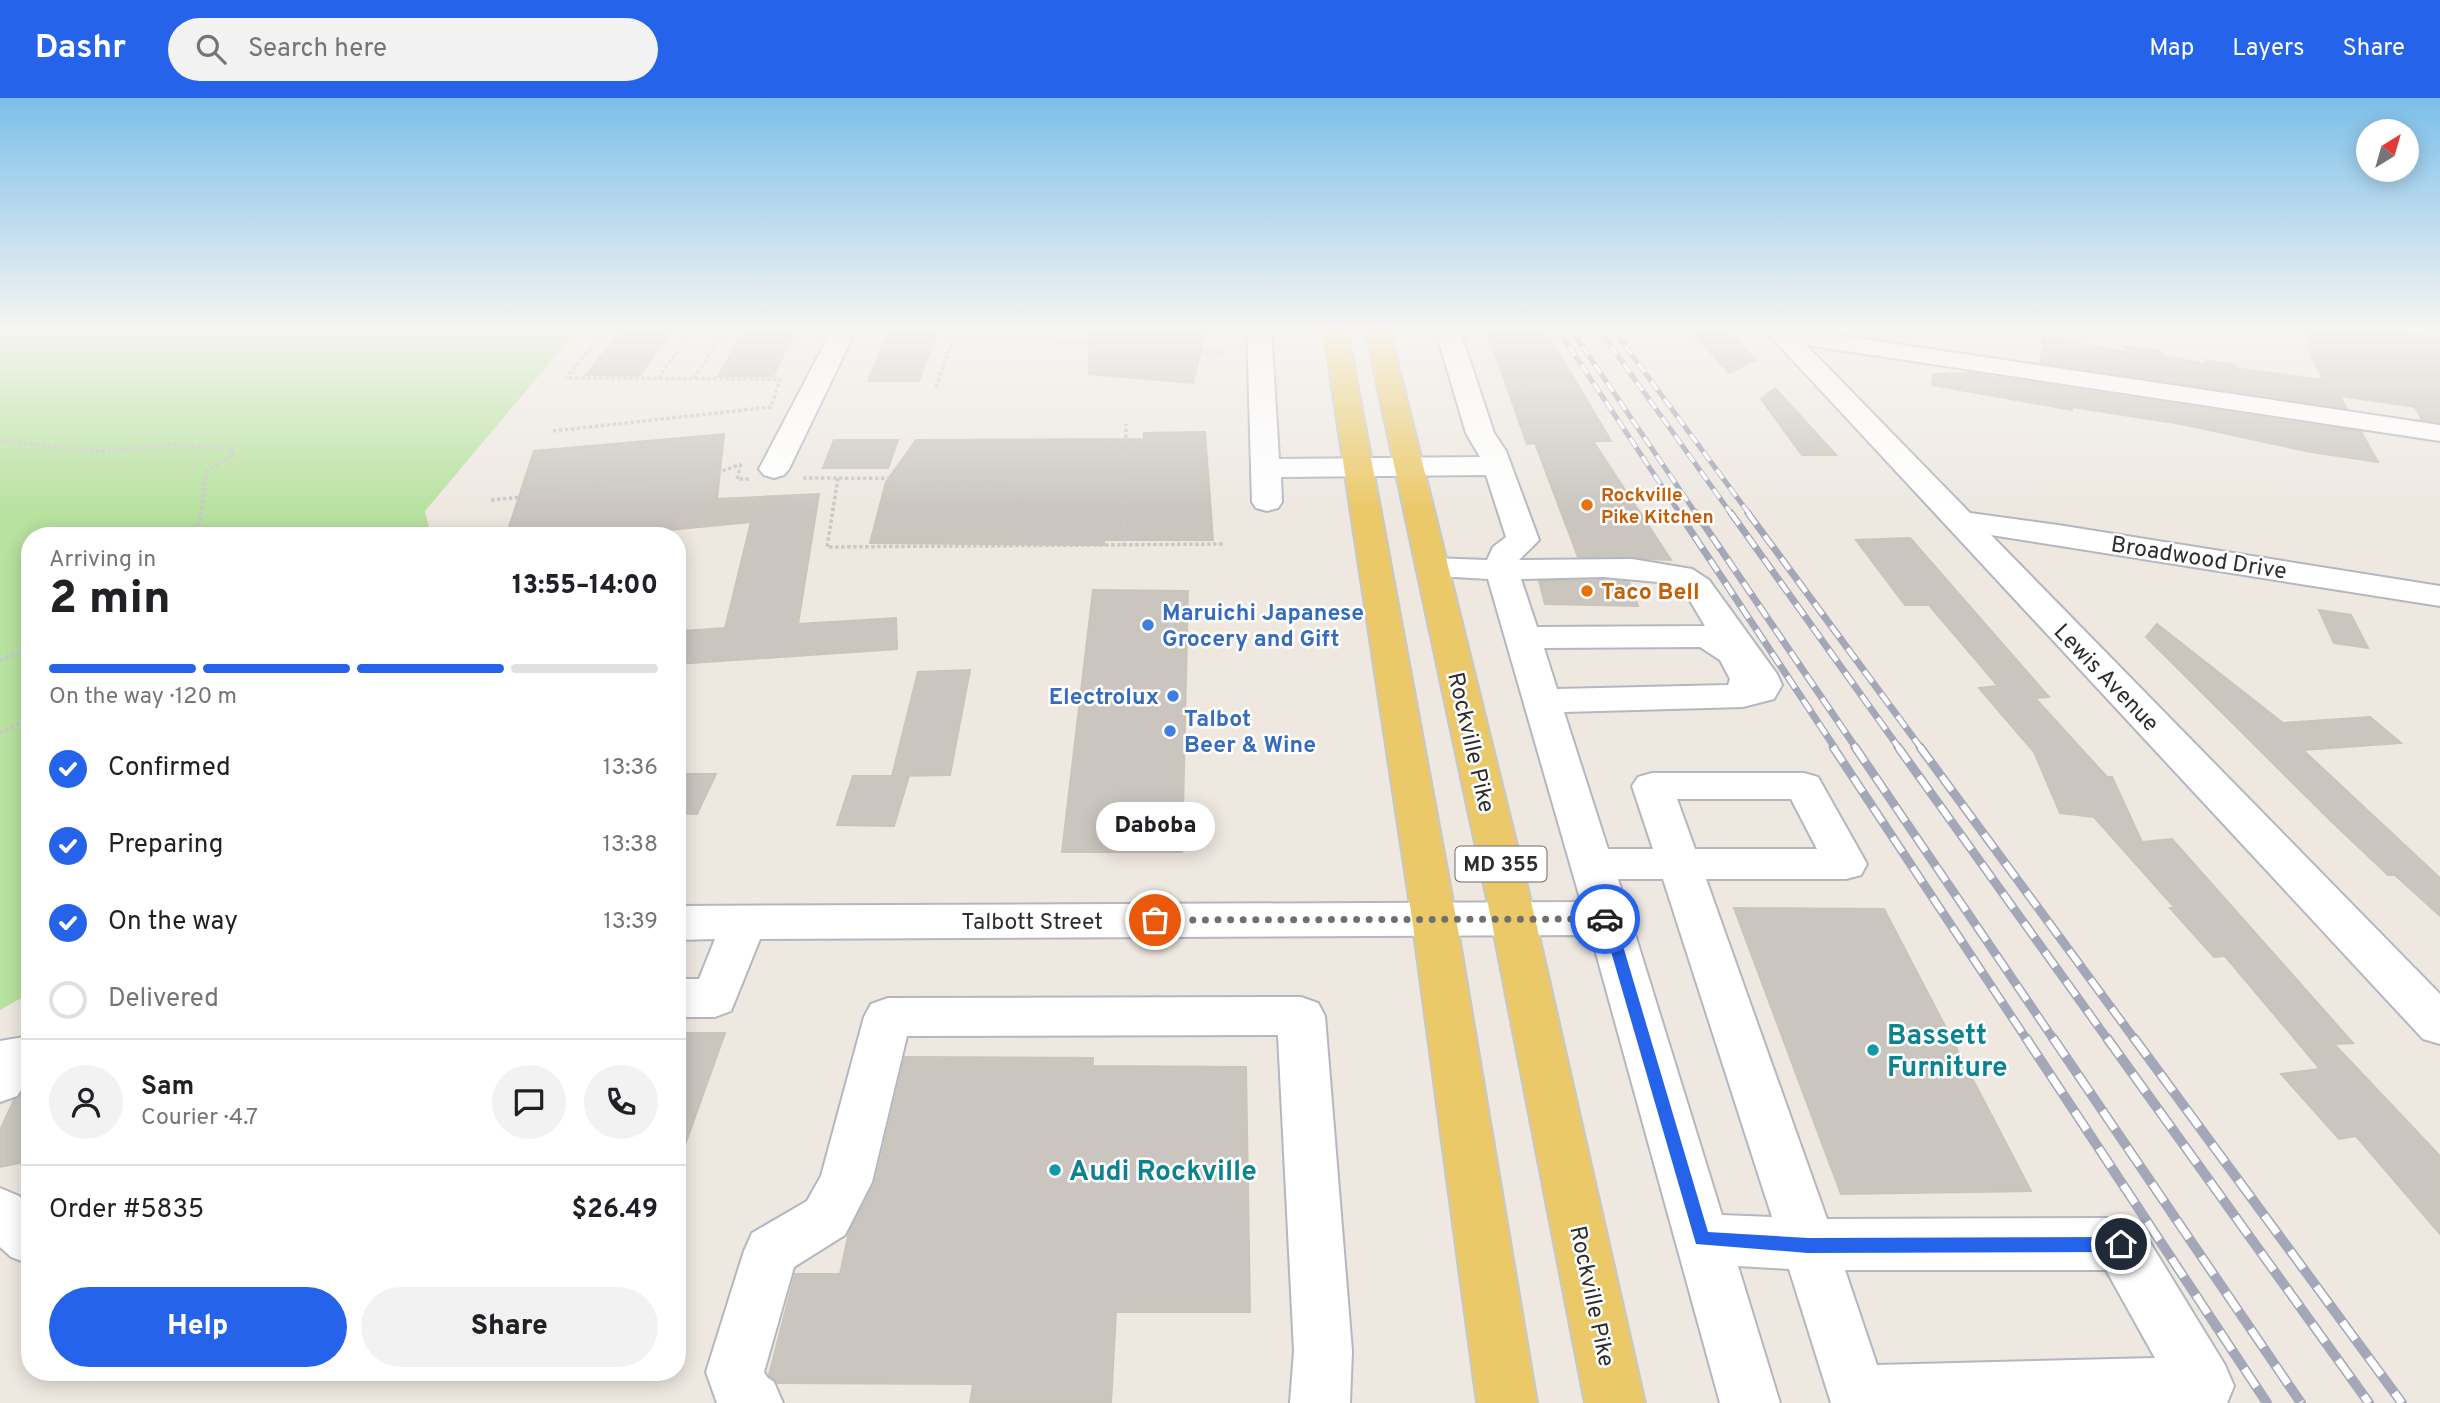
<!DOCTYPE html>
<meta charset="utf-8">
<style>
body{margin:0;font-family:Overpass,sans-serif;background:#f2f2f2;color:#202124;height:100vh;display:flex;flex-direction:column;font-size:26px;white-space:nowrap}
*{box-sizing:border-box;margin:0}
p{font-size:23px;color:#757577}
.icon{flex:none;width:38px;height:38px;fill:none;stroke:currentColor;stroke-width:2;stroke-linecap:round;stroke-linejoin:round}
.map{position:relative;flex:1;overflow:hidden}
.panel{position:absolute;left:21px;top:429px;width:665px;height:854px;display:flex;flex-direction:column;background:#fff;border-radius:28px;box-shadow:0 4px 18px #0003}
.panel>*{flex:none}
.needle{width:46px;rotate:37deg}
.tools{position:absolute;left:2356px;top:21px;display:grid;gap:14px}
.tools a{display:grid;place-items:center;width:63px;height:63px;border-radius:50%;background:#fff;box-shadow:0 4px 18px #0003;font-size:35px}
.pin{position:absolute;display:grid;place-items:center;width:60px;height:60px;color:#fff;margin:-30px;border:4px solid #fff;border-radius:50%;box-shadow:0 2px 7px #0007}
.courier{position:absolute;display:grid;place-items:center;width:70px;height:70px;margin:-35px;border:5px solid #2563eb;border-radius:50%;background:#fff;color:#222;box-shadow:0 2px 9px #0007}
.bubble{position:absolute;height:49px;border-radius:24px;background:#fff;box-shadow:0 4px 18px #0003;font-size:23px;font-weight:800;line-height:49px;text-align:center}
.head em{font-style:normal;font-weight:800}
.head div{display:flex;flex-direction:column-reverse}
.head{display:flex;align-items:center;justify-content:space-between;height:119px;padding:0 28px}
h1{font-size:46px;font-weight:800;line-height:52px}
.bar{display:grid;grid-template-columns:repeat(4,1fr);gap:10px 7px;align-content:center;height:84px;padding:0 28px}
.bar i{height:9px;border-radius:5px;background:#e0e0e0}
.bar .selected{background:#2563eb}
.bar p{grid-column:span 4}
.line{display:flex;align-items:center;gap:18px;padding:0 28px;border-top:2px solid #e0e0e0}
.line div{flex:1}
.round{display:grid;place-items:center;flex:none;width:74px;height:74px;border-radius:37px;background:#f2f2f2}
ol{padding:0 28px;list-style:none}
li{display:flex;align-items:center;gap:21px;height:77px}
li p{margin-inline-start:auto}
li .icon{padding:7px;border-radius:50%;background:#2563eb;color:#fff;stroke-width:4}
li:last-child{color:#757577}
li i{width:38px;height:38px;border:4px solid #e0e0e0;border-radius:50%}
.primary-button{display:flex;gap:14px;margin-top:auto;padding:14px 28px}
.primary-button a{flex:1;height:80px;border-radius:42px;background:#2563eb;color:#fff;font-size:28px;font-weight:800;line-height:80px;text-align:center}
.primary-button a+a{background:#f2f2f2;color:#202124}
header{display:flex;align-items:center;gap:42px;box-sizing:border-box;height:98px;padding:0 35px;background:#2563eb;color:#fff}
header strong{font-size:33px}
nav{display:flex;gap:38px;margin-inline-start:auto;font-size:24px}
.search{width:490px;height:63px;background:#f2f2f2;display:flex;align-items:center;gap:18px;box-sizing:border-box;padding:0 24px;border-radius:38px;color:#757577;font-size:26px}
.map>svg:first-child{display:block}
.green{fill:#b8e2a0}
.building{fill:#cac6bf;stroke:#cac4ba;stroke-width:2}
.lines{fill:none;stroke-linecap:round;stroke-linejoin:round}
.minor-casing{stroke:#b4b7c0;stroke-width:4}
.major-casing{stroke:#c8c8c8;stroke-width:4}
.path{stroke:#c8c8c8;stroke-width:3.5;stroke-dasharray:3.5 2.5;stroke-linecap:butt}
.minor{fill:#fff;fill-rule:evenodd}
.major{fill:#ebc968;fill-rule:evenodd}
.rail-far3-casing{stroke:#a3a7b7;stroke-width:5}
.rail-far2-casing{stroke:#a3a7b7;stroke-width:7}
.rail-far1-casing{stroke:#a3a7b7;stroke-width:9}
.rail-casing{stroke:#a3a7b7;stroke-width:10}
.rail-far3{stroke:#fff;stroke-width:3.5;stroke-dasharray:11;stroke-linecap:butt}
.rail-far2{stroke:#fff;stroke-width:4.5;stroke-dasharray:14;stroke-linecap:butt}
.rail-far1{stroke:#fff;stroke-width:6;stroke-dasharray:18;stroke-linecap:butt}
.rail{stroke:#fff;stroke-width:7;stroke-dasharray:22;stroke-linecap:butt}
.route{fill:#2563eb}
.done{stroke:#716e6c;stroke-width:7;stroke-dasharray:0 12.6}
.food-dot{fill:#e8710a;stroke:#fff;stroke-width:2.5}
.shop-dot{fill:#3f7fe0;stroke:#fff;stroke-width:2.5}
.culture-dot{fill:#0f9aa8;stroke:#fff;stroke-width:2.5}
.labels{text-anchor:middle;stroke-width:5;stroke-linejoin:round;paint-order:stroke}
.far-food-label{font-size:19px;font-weight:bold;fill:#c56008;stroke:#fff;text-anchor:start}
.shield{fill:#fff;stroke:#6c6c6c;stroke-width:2}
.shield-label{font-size:21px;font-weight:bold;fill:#2d2d2d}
.street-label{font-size:23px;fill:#2d2d2d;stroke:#fff}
.food-label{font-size:23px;font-weight:bold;fill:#c56008;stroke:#fff;text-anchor:start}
.shop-label{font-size:23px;font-weight:bold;fill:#366cbe;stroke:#fff;text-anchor:start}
.near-culture-label{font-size:28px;font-weight:bold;fill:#0d838f;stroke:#fff;text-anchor:start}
</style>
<header>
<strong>Dashr</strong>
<div class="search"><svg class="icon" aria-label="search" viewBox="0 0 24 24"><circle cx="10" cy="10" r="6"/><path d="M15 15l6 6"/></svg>Search here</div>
<nav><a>Map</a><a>Layers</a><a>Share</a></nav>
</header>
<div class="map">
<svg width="2440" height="1305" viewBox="0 0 2440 1305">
<rect width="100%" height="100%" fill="#eee8e1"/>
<path class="green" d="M 0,230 L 579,230 L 425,413 L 431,437 L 30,438 L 30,895 L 0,912 Z"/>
<g class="building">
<path d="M 624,230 L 674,230 L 639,278 L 586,277 Z"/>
<path d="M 746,230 L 797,230 L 773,278 L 718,278 Z"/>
<path d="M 890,230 L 938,230 L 919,283 L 868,283 Z"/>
<path d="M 1090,230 L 1207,230 L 1193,285 L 1089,276 Z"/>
<path d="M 1486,230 L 1544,230 L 1611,343 L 1593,343 L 1671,462 L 1578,459 L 1535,345 L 1527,346 Z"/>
<path d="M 1688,230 L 1725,230 L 1755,262 L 1729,275 Z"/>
<path d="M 2304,230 L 2370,230 L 2440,239 L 2440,324 L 2422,322 L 2415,309 L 2340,298 L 2347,311 L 2041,265 L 2043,239 L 2127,254 L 2125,248 L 2161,253 L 2163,258 L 2206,266 L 2206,262 L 2235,267 L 2235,270 L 2323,282 L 2312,259 Z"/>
<path d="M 1970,275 L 2361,334 L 2378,364 L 2311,354 L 2181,326 L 2072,309 L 2072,312 L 1932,287 L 1933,276 Z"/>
<path d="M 1775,290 L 1836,357 L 1802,357 L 1761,301 Z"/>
<path d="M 1205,334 L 1213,442 L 1104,442 L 1104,447 L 870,445 L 886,384 L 916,342 L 1144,341 L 1144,335 Z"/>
<path d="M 724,336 L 717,401 L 819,396 L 798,526 L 896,520 L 897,551 L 677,566 L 683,533 L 725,530 L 751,424 L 606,438 L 506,438 L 534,353 Z"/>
<path d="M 834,342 L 898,342 L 888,370 L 823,370 Z"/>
<path d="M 1910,440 L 2049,599 L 2035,600 L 2107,679 L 2112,679 L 2142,744 L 2172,741 L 2353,945 L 2334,946 L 2440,1058 L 2440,1136 L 2356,1038 L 2339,1041 L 2281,976 L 2320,971 L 2225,858 L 2214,859 L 2170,810 L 2175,810 L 2094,719 L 2060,715 L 2034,654 L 1979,590 L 1998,588 L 1929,507 L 1905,507 L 1856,442 Z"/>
<path d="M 1603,482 L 1629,484 L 1638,508 L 1545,506 L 1539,483 Z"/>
<path d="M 1093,492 L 1188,493 L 1182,754 L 1062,754 Z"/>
<path d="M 2319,512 L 2351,517 L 2368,550 L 2334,545 Z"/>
<path d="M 2157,526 L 2283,625 L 2370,619 L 2401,645 L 2303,652 L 2440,780 L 2440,818 L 2395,777 L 2388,777 L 2332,724 L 2146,539 Z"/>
<path d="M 970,572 L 950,677 L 892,678 L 918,574 Z"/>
<path d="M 677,676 L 716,676 L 697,716 L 677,715 Z"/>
<path d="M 853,678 L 909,678 L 894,728 L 837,727 Z"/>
<path d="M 1734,810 L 1884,811 L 2031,1093 L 1841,1096 Z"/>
<path d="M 677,935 L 725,935 L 681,1058 L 677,1057 Z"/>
<path d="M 905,959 L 1093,960 L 1093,968 L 1246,969 L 1250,1214 L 1116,1214 L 1111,1305 L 970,1305 L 973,1286 L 777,1285 L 769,1277 L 795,1176 L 840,1176 L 849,1134 L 875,1085 Z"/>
<path d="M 30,983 L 30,1063 L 0,1069 L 0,1032 L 14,1002 L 19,999 Z"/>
</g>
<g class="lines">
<defs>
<g id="minor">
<path d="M 833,230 L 857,230 L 789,371 L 784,377 L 774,380 L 764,377 L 759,371 Z"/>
<path d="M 1247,230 L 1271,230 L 1279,361 L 1480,359 L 1466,335 L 1435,230 L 1459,230 L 1494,335 L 1506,353 L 1539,442 L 1519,462 L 1632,461 L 1692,471 L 1709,482 L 1777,576 L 1782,587 L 1774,601 L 1743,609 L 1564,614 L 1608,751 L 1653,751 L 1632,688 L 1638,679 L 1652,675 L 1804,675 L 1818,679 L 1867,766 L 1861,777 L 1846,781 L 1706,781 L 1827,1121 L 2121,1120 L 2140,1128 L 2225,1267 L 2234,1288 L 2227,1305 L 1831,1305 L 1789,1171 L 1738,1168 L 1780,1305 L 1720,1305 L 1591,837 L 760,841 L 731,913 L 715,919 L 677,919 L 677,881 L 699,881 L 715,841 L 677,842 L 677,808 L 1581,804 L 1488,481 L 1421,477 L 1416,470 L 1421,463 L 1432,460 L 1487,462 L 1493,449 L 1506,439 L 1486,377 L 1281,379 L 1282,404 L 1278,410 L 1267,413 L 1256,410 L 1252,404 ZM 1603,479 L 1669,485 L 1686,496 L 1705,528 L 1537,529 L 1521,481 ZM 1700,549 L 1720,562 L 1730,581 L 1728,587 L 1557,591 L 1544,550 ZM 1677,701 L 1791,701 L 1817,751 L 1695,751 ZM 1618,781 L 1663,781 L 1772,1119 L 1722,1117 ZM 1845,1172 L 2106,1172 L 2155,1260 L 1877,1267 Z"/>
<path d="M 1763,230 L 1789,230 L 2440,327 L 2440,343 L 1806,247 L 1970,415 L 2058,427 L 2440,488 L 2440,508 L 1991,437 L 2440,896 L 2440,946 L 2423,941 Z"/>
<path d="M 1301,899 L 1318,905 L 1325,918 L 1352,1253 L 1350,1305 L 1290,1305 L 1294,1253 L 1278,937 L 907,938 L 872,1084 L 845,1137 L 794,1169 L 764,1274 L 767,1279 L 774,1284 L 783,1305 L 717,1305 L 706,1274 L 744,1153 L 752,1135 L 807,1103 L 821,1078 L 864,919 L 871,906 L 888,900 Z"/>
<path d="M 30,938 L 30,978 L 17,998 L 0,1004 L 0,943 Z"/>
<path d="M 0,1090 L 19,1098 L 30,1107 L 30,1166 L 11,1159 L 0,1149 Z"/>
</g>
<g id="major">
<path d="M 1323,230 L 1347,230 L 1456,820 L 1537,1305 L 1477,1305 L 1412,820 Z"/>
<path d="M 1365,230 L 1389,230 L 1535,820 L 1645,1305 L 1585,1305 L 1491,820 Z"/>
</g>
</defs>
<use href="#minor" class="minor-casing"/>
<use href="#major" class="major-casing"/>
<g class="path">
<path d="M 954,237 L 1225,255"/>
<path d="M 658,280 L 694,230"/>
<path d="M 694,280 L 728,230"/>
<path d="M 936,289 L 957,230"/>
<path d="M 553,333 L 771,309 L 780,281 L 566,280 L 607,230"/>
<path d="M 0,343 L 97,353 L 172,347 L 231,350 L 234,357 L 207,373 L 200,421 L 193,438"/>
<path d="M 741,366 L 737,381 L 749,381"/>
<path d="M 803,380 L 1125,381"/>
<path d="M 838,380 L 827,449 L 1225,446"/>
<path d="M 491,402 L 698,382 L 741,366"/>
<path d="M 1124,448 L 1126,326"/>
<path d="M 0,562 L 30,551"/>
<path d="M 0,635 L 30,621"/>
</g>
<use href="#minor" class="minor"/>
<use href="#major" class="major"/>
<defs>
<g id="rail-far3">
<path d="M 1557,230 L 1681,417"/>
<path d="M 1570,230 L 1697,417"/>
<path d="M 1598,230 L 1732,417"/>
<path d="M 1612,230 L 1750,417"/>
</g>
<g id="rail-far2">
<path d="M 1679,415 L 1835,650"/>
<path d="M 1696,415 L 1856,650"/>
<path d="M 1731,415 L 1899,650"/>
<path d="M 1748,415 L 1921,650"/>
</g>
<g id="rail-far1">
<path d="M 1833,649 L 2027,942"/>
<path d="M 1855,649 L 2054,942"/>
<path d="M 1898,649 L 2108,942"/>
<path d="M 1920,649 L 2135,942"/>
</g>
<g id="rail">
<path d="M 2026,940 L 2267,1305"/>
<path d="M 2053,940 L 2301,1305"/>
<path d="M 2107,940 L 2369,1305"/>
<path d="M 2134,940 L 2402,1305"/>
</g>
</defs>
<use href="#rail-far3" class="rail-far3-casing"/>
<use href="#rail-far2" class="rail-far2-casing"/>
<use href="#rail-far1" class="rail-far1-casing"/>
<use href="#rail" class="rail-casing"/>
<use href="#rail-far3" class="rail-far3"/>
<use href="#rail-far2" class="rail-far2"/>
<use href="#rail-far1" class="rail-far1"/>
<use href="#rail" class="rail"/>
</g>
<linearGradient id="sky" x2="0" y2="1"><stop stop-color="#7cbfe9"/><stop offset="0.56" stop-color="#f7f5f2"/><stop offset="1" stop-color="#f7f5f2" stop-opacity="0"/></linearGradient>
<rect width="2440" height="412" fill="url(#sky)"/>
<path class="route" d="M 1605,816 L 1613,818 L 1615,821 L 1708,1134 L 1808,1140 L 2121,1139 L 2126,1141 L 2129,1146 L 2126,1151 L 2121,1154 L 1808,1155 L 1696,1146 L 1603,826 L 1598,821 Z"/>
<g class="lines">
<path class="done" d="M 1155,822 L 1605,821"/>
</g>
<g class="food-dot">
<circle cx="1587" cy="407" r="7"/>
<circle cx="1587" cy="493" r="7"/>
</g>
<g class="shop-dot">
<circle cx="1148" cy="527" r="7"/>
<circle cx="1173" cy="598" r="7"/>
<circle cx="1170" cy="633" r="7"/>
</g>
<g class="culture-dot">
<circle cx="1873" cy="952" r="7"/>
<circle cx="1055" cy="1072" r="7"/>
</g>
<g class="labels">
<g class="far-food-label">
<text x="1601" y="403">Rockville<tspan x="1601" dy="22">Pike Kitchen</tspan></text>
</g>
<rect class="shield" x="1455.5" y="748.5" width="91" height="35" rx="5"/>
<g class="shield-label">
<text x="1501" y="773">MD 355</text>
</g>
<g class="street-label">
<text transform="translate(2199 459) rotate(9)" y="8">Broadwood Drive</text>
<text transform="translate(2107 579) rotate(46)" y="8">Lewis Avenue</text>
<text transform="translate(1472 644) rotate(77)" y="8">Rockville Pike</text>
<text x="1032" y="831">Talbott Street</text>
<text transform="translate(1593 1198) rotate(78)" y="8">Rockville Pike</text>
</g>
<g class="food-label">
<text x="1601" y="501">Taco Bell</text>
</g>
<g class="shop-label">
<text x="1162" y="522">Maruichi Japanese<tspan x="1162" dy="26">Grocery and Gift</tspan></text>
<text x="1159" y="606" text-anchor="end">Electrolux</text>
<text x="1184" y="628">Talbot<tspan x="1184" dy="26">Beer &amp; Wine</tspan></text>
</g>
<g class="near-culture-label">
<text x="1887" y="946">Bassett<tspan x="1887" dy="32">Furniture</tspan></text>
<text x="1069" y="1082">Audi Rockville</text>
</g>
</g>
</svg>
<div class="tools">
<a><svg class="needle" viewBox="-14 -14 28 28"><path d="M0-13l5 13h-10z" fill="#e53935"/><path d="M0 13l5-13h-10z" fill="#757577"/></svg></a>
</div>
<div class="pin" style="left:1155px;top:822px;background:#ea580c"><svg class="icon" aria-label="bag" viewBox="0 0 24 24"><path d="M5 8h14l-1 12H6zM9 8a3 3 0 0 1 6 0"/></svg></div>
<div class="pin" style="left:2121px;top:1146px;background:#1f2937"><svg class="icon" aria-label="home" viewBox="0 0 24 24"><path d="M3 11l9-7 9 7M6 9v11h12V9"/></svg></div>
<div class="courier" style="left:1605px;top:821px"><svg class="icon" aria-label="car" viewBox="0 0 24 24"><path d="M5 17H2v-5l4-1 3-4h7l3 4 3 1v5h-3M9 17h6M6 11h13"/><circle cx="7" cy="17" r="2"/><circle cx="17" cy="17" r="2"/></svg></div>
<div class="bubble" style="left:1096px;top:704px;width:119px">Daboba</div>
<section class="panel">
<div class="head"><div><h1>2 min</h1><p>Arriving in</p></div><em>13:55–14:00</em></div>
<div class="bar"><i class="selected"></i><i class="selected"></i><i class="selected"></i><i></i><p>On the way · 120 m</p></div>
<ol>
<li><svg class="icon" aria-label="check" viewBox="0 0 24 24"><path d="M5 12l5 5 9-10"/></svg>Confirmed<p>13:36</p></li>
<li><svg class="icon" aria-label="check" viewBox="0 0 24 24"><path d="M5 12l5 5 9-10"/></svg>Preparing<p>13:38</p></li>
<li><svg class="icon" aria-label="check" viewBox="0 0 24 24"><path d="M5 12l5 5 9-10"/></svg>On the way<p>13:39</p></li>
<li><i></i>Delivered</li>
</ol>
<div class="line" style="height:126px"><a class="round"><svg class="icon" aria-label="person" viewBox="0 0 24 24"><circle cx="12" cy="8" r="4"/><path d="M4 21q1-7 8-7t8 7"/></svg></a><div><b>Sam</b><p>Courier · 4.7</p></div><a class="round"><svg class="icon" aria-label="chat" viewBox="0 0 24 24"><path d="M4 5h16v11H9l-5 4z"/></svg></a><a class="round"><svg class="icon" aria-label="phone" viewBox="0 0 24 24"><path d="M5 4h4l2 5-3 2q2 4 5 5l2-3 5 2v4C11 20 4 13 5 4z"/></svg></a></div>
<div class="line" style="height:91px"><div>Order #5835</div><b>$26.49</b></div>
<div class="primary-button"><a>Help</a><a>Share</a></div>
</section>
</div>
